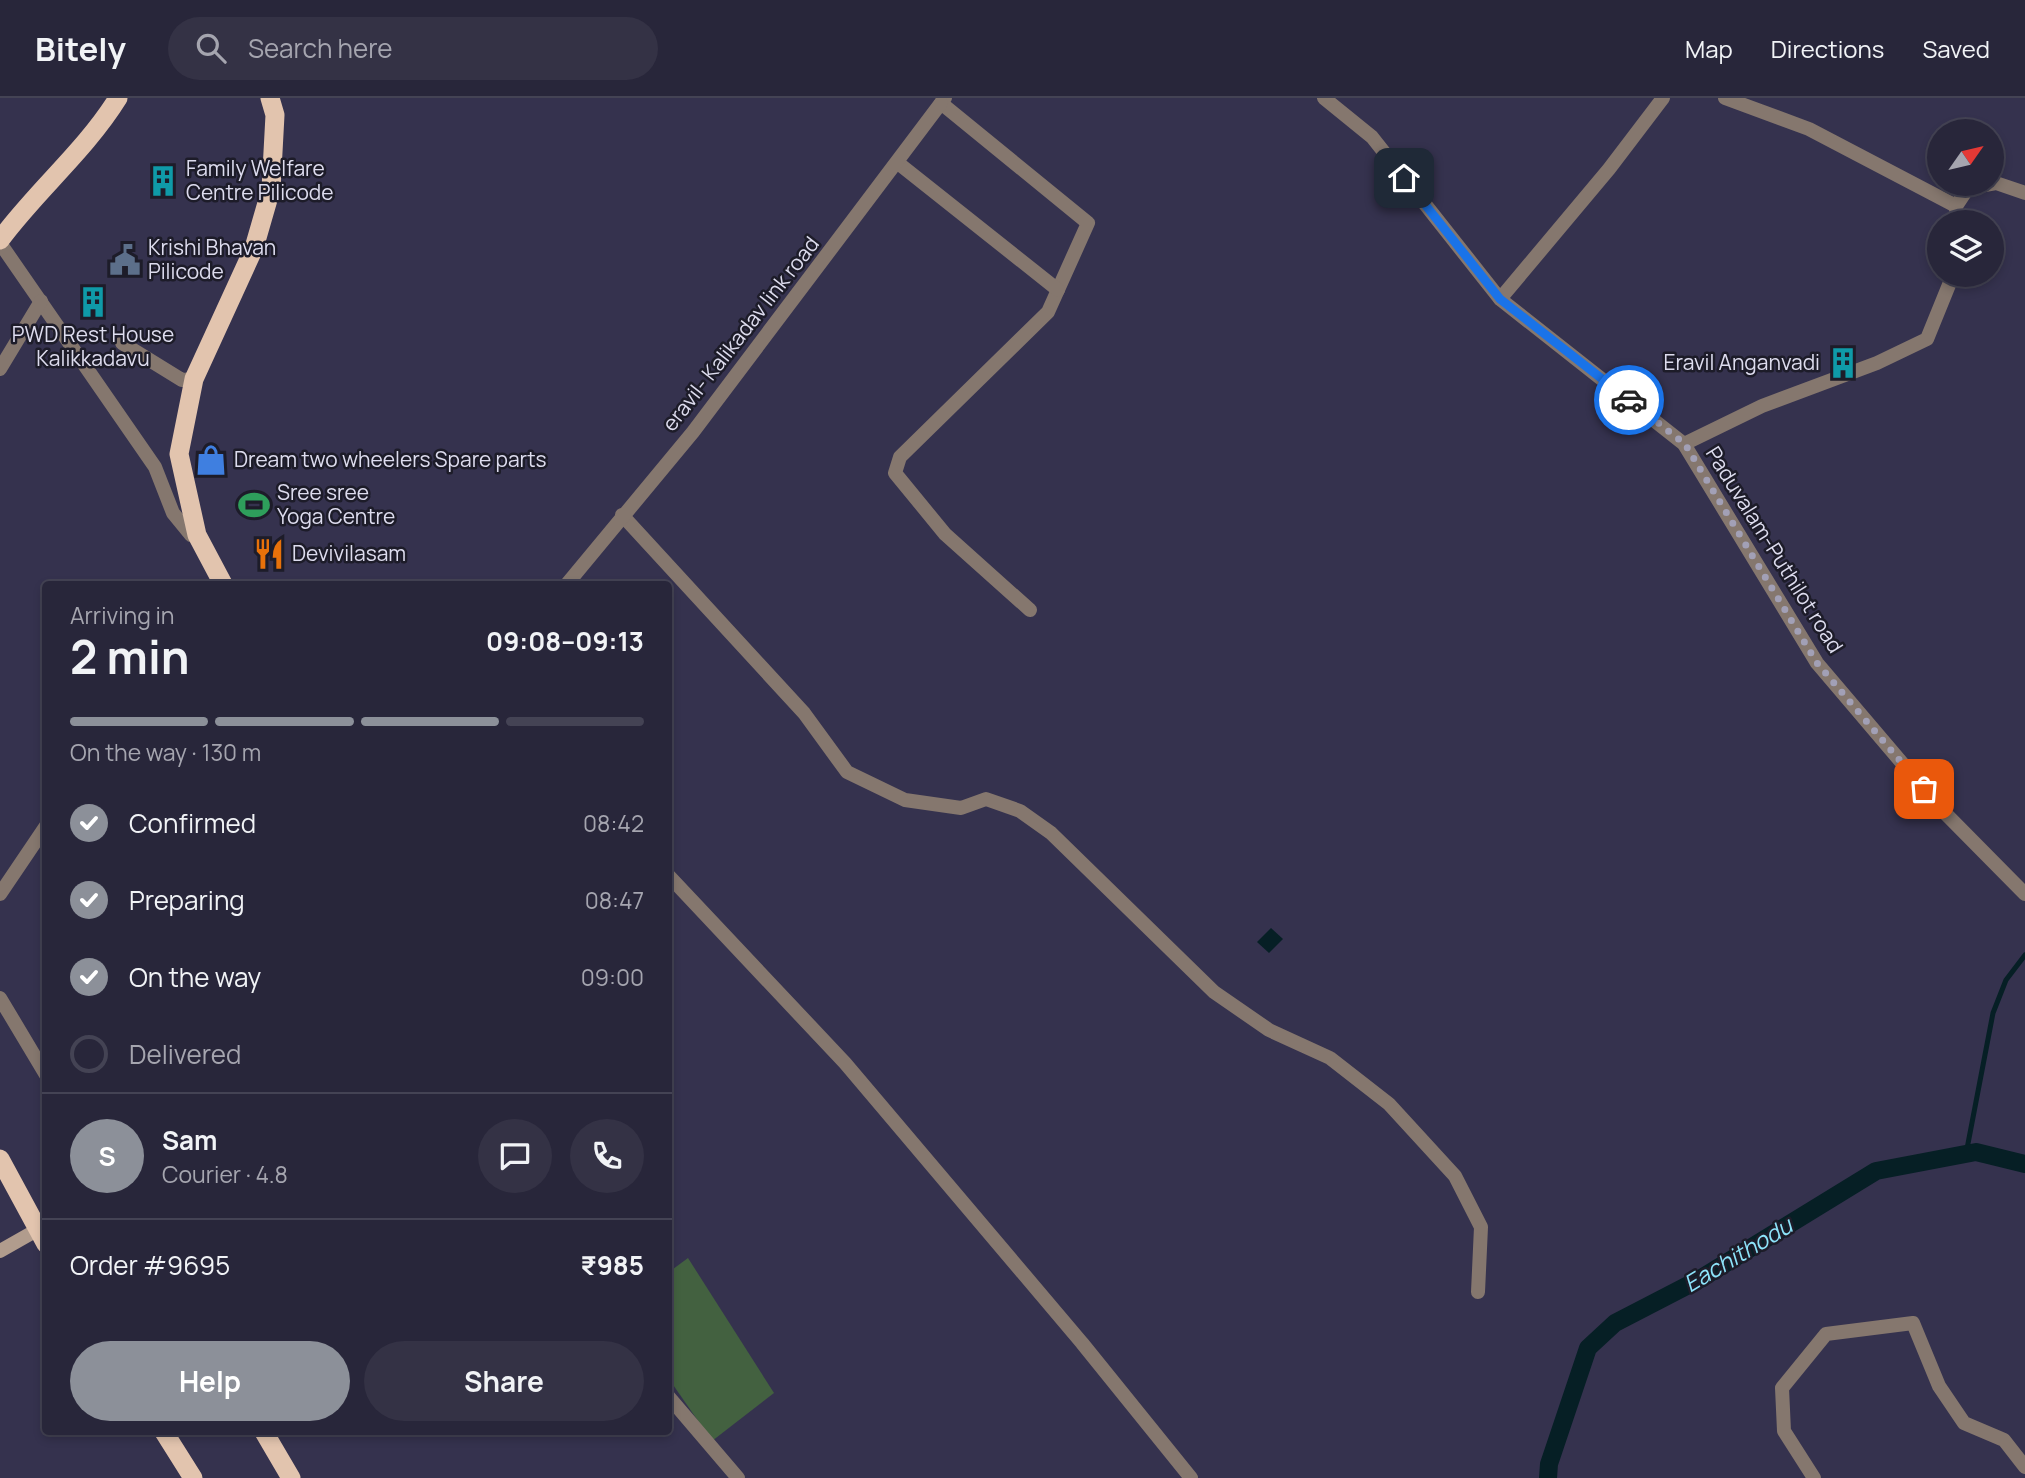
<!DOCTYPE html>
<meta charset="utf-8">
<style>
body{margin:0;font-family:Manrope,sans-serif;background:#343245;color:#f1f3f6;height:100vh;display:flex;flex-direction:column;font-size:26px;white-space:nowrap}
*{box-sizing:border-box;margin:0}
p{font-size:23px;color:#a5a5af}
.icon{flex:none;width:38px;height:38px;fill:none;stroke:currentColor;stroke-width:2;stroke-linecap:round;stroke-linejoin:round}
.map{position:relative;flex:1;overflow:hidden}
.panel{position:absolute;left:42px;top:483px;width:630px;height:854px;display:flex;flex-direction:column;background:#28263a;border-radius:7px;box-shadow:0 4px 10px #0003,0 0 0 2px #444354}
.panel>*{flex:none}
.needle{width:46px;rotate:56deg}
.tools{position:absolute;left:1927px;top:21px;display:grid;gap:14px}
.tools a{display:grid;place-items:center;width:77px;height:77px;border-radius:50%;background:#28263a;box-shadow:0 4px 10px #0003,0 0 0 2px #444354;font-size:35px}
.pin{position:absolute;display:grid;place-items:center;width:60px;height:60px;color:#fff;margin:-30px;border-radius:14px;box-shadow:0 4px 10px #0006}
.courier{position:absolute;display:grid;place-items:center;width:70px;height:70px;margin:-35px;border:5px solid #1a73e8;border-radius:50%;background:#fff;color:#222;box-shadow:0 2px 9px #0007}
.overview em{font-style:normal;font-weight:700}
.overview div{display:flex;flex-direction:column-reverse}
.overview{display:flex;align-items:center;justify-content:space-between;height:119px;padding:0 28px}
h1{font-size:46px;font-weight:700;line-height:52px}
.bar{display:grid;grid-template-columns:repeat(4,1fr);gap:10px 7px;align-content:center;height:84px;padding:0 28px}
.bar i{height:9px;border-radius:5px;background:#444354}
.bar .on{background:#8c9099}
.bar p{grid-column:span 4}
.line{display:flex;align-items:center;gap:18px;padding:0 28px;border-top:2px solid #444354}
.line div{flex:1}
.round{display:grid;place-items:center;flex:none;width:74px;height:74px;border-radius:37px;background:#343245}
ol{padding:0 28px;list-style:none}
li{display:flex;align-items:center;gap:21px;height:77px}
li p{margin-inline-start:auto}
li .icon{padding:7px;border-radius:50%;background:#8c9099;color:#fff;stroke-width:4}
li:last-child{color:#a5a5af}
li i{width:38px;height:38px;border:4px solid #444354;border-radius:50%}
.cta{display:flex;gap:14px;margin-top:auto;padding:14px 28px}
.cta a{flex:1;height:80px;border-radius:42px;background:#8c9099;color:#fff;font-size:28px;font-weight:700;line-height:80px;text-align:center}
.cta a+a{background:#343245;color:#f1f3f6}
header{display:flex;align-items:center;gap:42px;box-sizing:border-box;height:98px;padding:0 35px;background:#28263a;border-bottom:2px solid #444354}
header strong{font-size:33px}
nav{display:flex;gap:38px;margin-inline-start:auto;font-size:24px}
.search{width:490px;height:63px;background:#343245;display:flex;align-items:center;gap:18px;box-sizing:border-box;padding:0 24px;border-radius:38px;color:#a5a5af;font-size:26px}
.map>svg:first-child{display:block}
.green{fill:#436140}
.water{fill:#061f25}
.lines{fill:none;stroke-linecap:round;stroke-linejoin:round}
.stream{stroke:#061f25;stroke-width:5}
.canal{stroke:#061f25;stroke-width:18}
.minor{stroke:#85776e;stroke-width:14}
.secondary{stroke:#b19c8d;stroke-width:14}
.trunk{stroke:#e2c4ae;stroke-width:19}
.done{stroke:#a2a0b6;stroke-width:7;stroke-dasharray:0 12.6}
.route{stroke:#1a73e8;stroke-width:9}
.labels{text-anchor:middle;stroke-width:5;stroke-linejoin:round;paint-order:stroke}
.poi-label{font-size:21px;fill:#dddcee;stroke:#1d1c29;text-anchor:start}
.street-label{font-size:21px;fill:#dddcee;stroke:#1d1c29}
.water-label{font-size:23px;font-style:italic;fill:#8de4fa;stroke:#1d1c29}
</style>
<header>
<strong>Bitely</strong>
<div class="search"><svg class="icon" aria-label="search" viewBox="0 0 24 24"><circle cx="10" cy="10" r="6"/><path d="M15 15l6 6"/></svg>Search here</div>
<nav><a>Map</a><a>Directions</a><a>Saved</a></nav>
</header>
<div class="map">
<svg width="2025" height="1380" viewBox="0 0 2025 1380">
<rect width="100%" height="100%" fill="#35324e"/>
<path class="green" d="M 688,1160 L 774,1295 L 712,1343 L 669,1281 L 669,1174 Z"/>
<path class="water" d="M 1271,830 L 1283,841 L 1269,855 L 1257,844 Z"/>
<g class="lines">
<path class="stream" d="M 1966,1056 L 1993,915 L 2006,882 L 2025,857"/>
<path class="canal" d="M 1548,1380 L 1549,1366 L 1588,1250 L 1615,1225 L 1700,1181 L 1876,1073 L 1976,1054 L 2025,1066"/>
<g class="minor">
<path d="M 945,0 L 941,5 L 1088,125 L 1048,214 L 900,359 L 895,375 L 945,436 L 1030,512"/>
<path d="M 1324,0 L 1372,39 L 1500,201 L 1684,346 L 1817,565 L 1942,712 L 2025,796"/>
<path d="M 1725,0 L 1809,31 L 1956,108"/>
<path d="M 898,65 L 1058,192"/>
<path d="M 1957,124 L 1956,108 L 1968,90 L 1996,85 L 2025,95"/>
<path d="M 0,145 L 155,369 L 173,415 L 191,437 L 197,437"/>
<path d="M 1500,201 L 1609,71 L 1663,0"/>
<path d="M 122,245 L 182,282 L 194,281"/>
<path d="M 0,271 L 41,203"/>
<path d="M 1684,346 L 1762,308 L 1877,265 L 1927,241 L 1953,177"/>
<path d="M 622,417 L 804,615 L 847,674 L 905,702 L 961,710 L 986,701 L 1020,713 L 1051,735 L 1214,894 L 1269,932 L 1330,960 L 1389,1006 L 1455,1078 L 1481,1129 L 1478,1194"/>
<path d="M 567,486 L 693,334 L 941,5"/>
<path d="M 668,777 L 845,965 L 1082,1245 L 1191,1380"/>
<path d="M 0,796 L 46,728"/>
<path d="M 0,900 L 46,977"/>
<path d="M 668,1298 L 738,1380"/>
<path d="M 1814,1380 L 1784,1333 L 1782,1290 L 1826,1236 L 1913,1225 L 1939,1288 L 1964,1325 L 2004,1342 L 2025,1369"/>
</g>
<path class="secondary" d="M 0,1153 L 44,1128"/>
<g class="trunk">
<path d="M 0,142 C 37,92 85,53 118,0"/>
<path d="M 223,486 L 197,437 L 179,356 L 194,281 L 254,150 L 271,91 L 275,17 L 270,0"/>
<path d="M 0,1061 L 46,1146"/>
<path d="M 164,1334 L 193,1380"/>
<path d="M 264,1334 L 291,1380"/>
</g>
</g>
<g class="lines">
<path class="done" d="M 1629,302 L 1685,346 L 1817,565 L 1924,691"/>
<path class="route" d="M 1404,80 L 1500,201 L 1629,302"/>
</g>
<defs>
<symbol id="building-bare" viewBox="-9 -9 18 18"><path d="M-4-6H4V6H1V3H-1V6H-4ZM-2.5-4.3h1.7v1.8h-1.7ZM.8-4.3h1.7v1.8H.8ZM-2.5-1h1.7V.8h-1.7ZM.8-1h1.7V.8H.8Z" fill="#0f9aa8" stroke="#1d1c29" stroke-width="2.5" paint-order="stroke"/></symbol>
<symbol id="civic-bare" viewBox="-9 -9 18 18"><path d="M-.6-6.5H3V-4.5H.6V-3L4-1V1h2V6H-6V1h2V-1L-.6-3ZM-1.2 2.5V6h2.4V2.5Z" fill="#5c6f8a" stroke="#1d1c29" stroke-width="2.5" paint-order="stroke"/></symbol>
<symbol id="shop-bare" viewBox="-9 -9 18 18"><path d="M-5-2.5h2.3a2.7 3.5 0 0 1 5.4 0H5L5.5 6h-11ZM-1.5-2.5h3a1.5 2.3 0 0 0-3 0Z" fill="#3f7fe0" stroke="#1d1c29" stroke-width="2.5" paint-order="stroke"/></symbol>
<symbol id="stadium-bare" viewBox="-9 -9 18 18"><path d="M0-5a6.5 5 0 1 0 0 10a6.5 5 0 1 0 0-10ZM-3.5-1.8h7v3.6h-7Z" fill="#2e9e5b" stroke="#1d1c29" stroke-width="2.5" paint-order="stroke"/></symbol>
<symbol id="restaurant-bare" viewBox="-9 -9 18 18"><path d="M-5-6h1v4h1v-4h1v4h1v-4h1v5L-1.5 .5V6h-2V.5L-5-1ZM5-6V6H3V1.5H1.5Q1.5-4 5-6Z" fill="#e8710a" stroke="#1d1c29" stroke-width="2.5" paint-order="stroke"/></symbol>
</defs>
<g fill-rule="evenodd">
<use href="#building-bare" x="141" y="61" width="44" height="44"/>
<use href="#civic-bare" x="103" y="140" width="44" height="44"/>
<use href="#building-bare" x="71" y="182" width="44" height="44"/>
<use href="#building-bare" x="1821" y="243" width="44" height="44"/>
<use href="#shop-bare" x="189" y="340" width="44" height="44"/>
<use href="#stadium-bare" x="232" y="385" width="44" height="44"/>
<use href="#restaurant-bare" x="247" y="434" width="44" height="44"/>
</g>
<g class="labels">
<g class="poi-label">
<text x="186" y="78">Family Welfare<tspan x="186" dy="24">Centre Pilicode</tspan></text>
<text x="148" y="157">Krishi Bhavan<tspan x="148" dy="24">Pilicode</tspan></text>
<text x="93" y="244" text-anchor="middle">PWD Rest House<tspan x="93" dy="24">Kalikkadavu</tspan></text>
<text x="1820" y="272" text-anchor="end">Eravil Anganvadi</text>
<text x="234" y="369">Dream two wheelers Spare parts</text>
<text x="277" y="402">Sree sree<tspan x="277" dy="24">Yoga Centre</tspan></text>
<text x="292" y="463">Devivilasam</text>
</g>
<g class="street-label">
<text transform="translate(741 236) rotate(-52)" y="7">eravil- Kalikadav link road</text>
<text transform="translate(1774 452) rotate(58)" y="7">Paduvalam-Puthilot road</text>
</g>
<g class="water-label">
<text transform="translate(1738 1157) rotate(-31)" y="8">Eachithodu</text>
</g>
</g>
</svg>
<div class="tools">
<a><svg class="needle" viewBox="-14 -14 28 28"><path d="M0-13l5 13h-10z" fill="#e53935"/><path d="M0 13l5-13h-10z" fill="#a5a5af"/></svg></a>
<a><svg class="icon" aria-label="layers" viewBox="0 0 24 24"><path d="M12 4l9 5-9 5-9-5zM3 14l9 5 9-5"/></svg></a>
</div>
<div class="pin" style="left:1924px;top:691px;background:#ea580c"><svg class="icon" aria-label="bag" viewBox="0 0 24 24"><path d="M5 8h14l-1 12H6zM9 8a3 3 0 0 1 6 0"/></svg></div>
<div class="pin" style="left:1404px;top:80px;background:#1f2937"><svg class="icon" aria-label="home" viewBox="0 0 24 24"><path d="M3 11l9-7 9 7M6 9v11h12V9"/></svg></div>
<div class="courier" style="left:1629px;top:302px"><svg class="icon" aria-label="car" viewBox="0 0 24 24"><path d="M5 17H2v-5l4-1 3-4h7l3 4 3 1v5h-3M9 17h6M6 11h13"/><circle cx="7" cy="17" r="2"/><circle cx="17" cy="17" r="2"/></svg></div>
<section class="panel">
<div class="overview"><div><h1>2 min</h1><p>Arriving in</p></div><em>09:08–09:13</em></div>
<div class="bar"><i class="on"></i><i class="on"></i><i class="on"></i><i></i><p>On the way · 130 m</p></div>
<ol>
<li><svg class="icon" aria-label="check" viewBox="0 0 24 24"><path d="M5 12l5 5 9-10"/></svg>Confirmed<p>08:42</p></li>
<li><svg class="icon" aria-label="check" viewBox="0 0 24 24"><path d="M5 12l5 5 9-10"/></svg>Preparing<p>08:47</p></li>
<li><svg class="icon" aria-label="check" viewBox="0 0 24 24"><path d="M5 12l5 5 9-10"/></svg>On the way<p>09:00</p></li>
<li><i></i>Delivered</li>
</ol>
<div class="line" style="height:126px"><b class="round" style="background:#8c9099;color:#fff">S</b><div><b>Sam</b><p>Courier · 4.8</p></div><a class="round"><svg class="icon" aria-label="chat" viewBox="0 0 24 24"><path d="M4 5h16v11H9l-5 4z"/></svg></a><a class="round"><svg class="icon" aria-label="phone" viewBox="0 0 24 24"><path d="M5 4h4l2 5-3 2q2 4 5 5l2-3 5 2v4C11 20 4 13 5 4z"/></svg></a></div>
<div class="line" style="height:91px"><div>Order #9695</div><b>₹985</b></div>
<div class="cta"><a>Help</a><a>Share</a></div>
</section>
</div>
